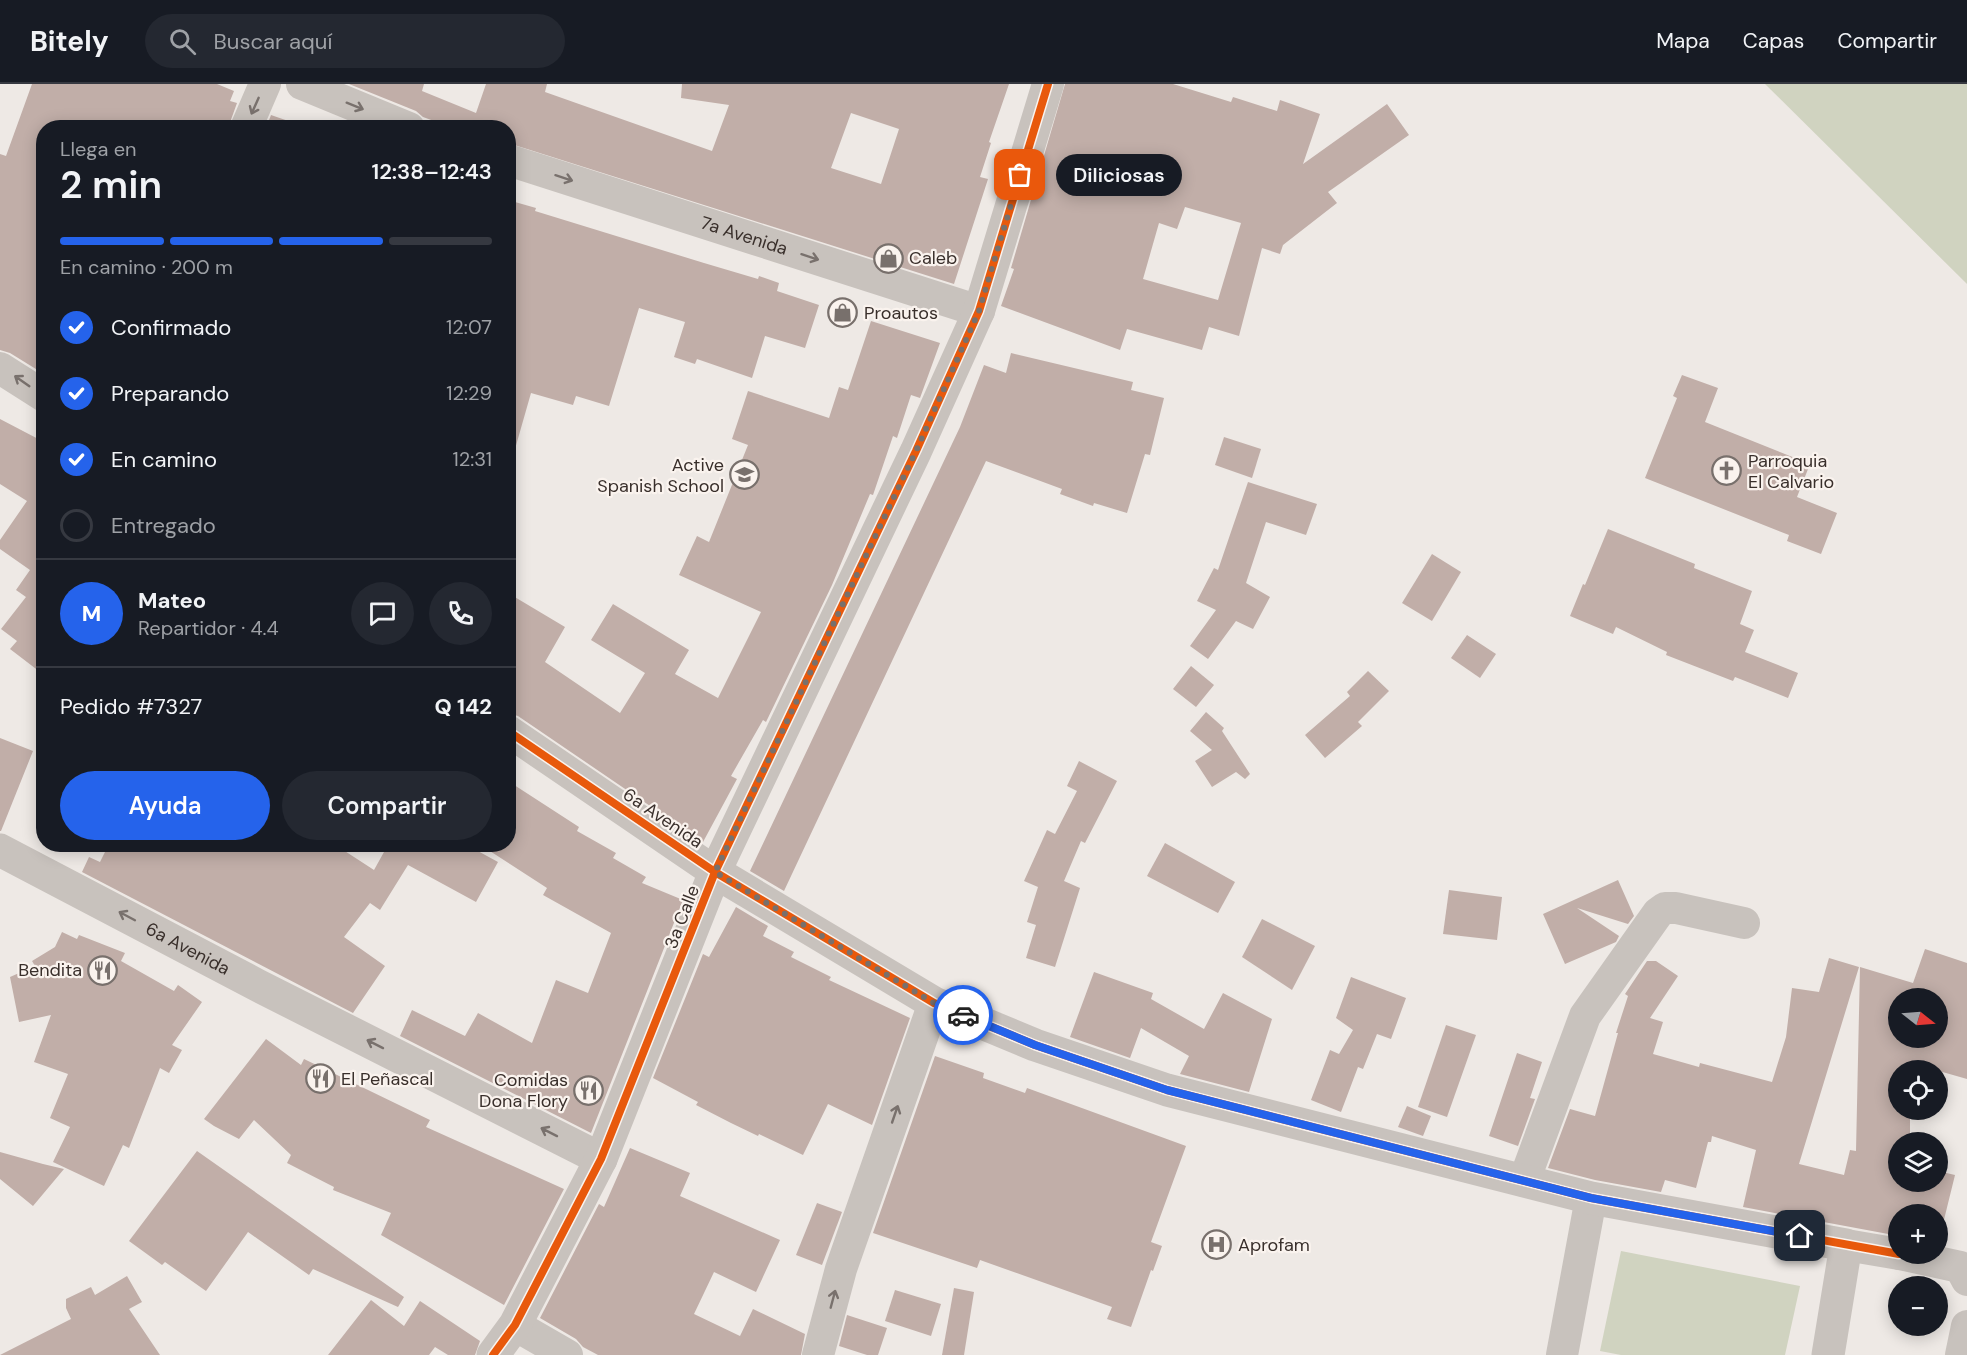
<!DOCTYPE html>
<html lang="es">
<meta charset="utf-8">
<style>
body{margin:0;font-family:"DM Sans",sans-serif;background:#242831;color:#f1f3f6;height:100vh;display:flex;flex-direction:column;font-size:22px;white-space:nowrap}
*{box-sizing:border-box;margin:0}
p{font-size:20px;color:#9ea1a6}
.icon{flex:none;width:33px;height:33px;fill:none;stroke:currentColor;stroke-width:2;stroke-linecap:round;stroke-linejoin:round}
.map{position:relative;flex:1;overflow:hidden}
.details{position:absolute;left:36px;top:36px;width:480px;height:732px;display:flex;flex-direction:column;background:#171b24;border-radius:24px;box-shadow:0 3px 15px #0003}
.details>*{flex:none}
.needle{width:39px;rotate:107deg}
.controls{position:absolute;left:1888px;top:904px;display:grid;gap:12px}
.controls a{display:grid;place-items:center;width:60px;height:60px;border-radius:50%;background:#171b24;box-shadow:0 3px 15px #0003;font-size:30px}
.pin{position:absolute;display:grid;place-items:center;width:51px;height:51px;color:#fff;margin:-26px;border-radius:12px;box-shadow:0 3px 9px #0006}
.courier{position:absolute;display:grid;place-items:center;width:60px;height:60px;margin:-30px;border:4px solid #2563eb;border-radius:50%;background:#fff;color:#222;box-shadow:0 2px 8px #0007}
.bubble{position:absolute;height:42px;border-radius:21px;background:#171b24;box-shadow:0 3px 15px #0003;font-size:20px;font-weight:600;line-height:42px;text-align:center}
.summary em{font-style:normal;font-weight:600}
.summary div{display:flex;flex-direction:column-reverse}
.summary{display:flex;align-items:center;justify-content:space-between;height:102px;padding:0 24px}
h1{font-size:39px;font-weight:600;line-height:45px}
.bar{display:grid;grid-template-columns:repeat(4,1fr);gap:9px 6px;align-content:center;height:72px;padding:0 24px}
.bar i{height:8px;border-radius:4px;background:#363941}
.bar .current{background:#2563eb}
.bar p{grid-column:span 4}
.line{display:flex;align-items:center;gap:15px;padding:0 24px;border-top:2px solid #363941}
.line div{flex:1}
.round{display:grid;place-items:center;flex:none;width:63px;height:63px;border-radius:32px;background:#242831}
ol{padding:0 24px;list-style:none}
li{display:flex;align-items:center;gap:18px;height:66px}
li p{margin-inline-start:auto}
li .icon{padding:6px;border-radius:50%;background:#2563eb;color:#fff;stroke-width:4}
li:last-child{color:#9ea1a6}
li i{width:33px;height:33px;border:3px solid #363941;border-radius:50%}
.action{display:flex;gap:12px;margin-top:auto;padding:12px 24px}
.action a{flex:1;height:69px;border-radius:36px;background:#2563eb;color:#fff;font-size:24px;font-weight:600;line-height:69px;text-align:center}
.action a+a{background:#242831;color:#f1f3f6}
header{display:flex;align-items:center;gap:36px;box-sizing:border-box;height:84px;padding:0 30px;background:#171b24;border-bottom:2px solid #363941}
header strong{font-size:28px}
nav{display:flex;gap:33px;margin-inline-start:auto;font-size:21px}
.search{width:420px;height:54px;background:#242831;display:flex;align-items:center;gap:15px;box-sizing:border-box;padding:0 21px;border-radius:33px;color:#9ea1a6;font-size:22px}
.map>svg:first-child{display:block}
.green{fill:#d0d3c0}
.building{fill:#c1aea8;fill-rule:evenodd}
.lines{fill:none;stroke-linecap:round;stroke-linejoin:round}
.minor{stroke:#c8c2bd;stroke-width:32}
.tertiary{stroke:#c8c2bd;stroke-width:33}
.cycleway-casing{stroke:#faf3ee;stroke-width:11}
.cycleway{stroke:#e8590c;stroke-width:8}
.oneway{stroke:#79716d}
.done{stroke:#78706c;stroke-width:6;stroke-dasharray:0 10.8}
.route{stroke:#2563eb;stroke-width:8}
.labels{text-anchor:middle;stroke-width:4.5;stroke-linejoin:round;paint-order:stroke}
.street-label{font-size:18px;fill:#392f2b;stroke:#faf3ee}
.poi-label{font-size:18px;fill:#392f2b;stroke:#faf3ee;text-anchor:start}
</style>
<header>
<strong>Bitely</strong>
<div class="search"><svg class="icon" aria-label="search" viewBox="0 0 24 24"><circle cx="10" cy="10" r="6"/><path d="M15 15l6 6"/></svg>Buscar aquí</div>
<nav><a>Mapa</a><a>Capas</a><a>Compartir</a></nav>
</header>
<div class="map">
<svg width="1967" height="1271" viewBox="0 0 1967 1271">
<rect width="100%" height="100%" fill="#eee9e5"/>
<g class="green">
<path d="M 1765,0 L 1967,0 L 1967,200 Z"/>
<path d="M 1621,1167 L 1800,1202 L 1785,1271 L 1621,1271 L 1600,1267 Z"/>
</g>
<g class="building">
<path d="M 32,0 L 217,0 L 234,7 L 230,17 L 237,19 L 228,44 L 44,44 L 44,290 L 10,269 L 0,266 L 0,70 L 6,72 Z"/>
<path d="M 349,0 L 424,0 L 422,7 L 476,29 L 486,0 L 547,0 L 545,8 L 712,67 L 729,21 L 681,14 L 682,0 L 1009,0 L 989,58 L 991,59 L 980,93 L 988,95 L 954,200 L 508,59 L 508,44 L 453,44 L 423,33 L 416,27 ZM 851,29 L 899,45 L 881,100 L 831,84 Z"/>
<path d="M 1065,0 L 1173,0 L 1231,18 L 1233,13 L 1277,27 L 1280,16 L 1320,30 L 1303,80 L 1387,20 L 1409,51 L 1328,108 L 1337,119 L 1283,161 L 1280,170 L 1262,164 L 1239,252 L 1209,243 L 1202,266 L 1127,245 L 1120,266 L 1001,222 L 1014,185 L 1011,184 ZM 1185,123 L 1241,139 L 1218,216 L 1143,195 L 1159,139 L 1177,145 Z"/>
<path d="M 271,31 L 297,40 L 296,44 L 266,44 Z"/>
<path d="M 508,116 L 536,124 L 535,127 L 704,179 L 758,195 L 759,192 L 779,199 L 777,207 L 819,221 L 805,264 L 765,252 L 752,294 L 697,275 L 695,280 L 674,273 L 685,238 L 639,224 L 609,322 L 576,312 L 573,321 L 531,309 L 515,365 L 508,364 Z"/>
<path d="M 871,237 L 940,259 L 920,314 L 911,311 L 897,354 L 893,352 L 873,411 L 870,410 L 832,501 L 766,638 L 763,636 L 731,692 L 737,695 L 703,758 L 518,632 L 508,629 L 508,509 L 565,543 L 545,578 L 620,629 L 645,589 L 591,556 L 613,520 L 689,566 L 675,590 L 718,614 L 761,528 L 679,491 L 697,452 L 709,458 L 748,361 L 732,355 L 748,307 L 829,334 L 839,303 L 848,306 Z"/>
<path d="M 1011,269 L 1133,298 L 1131,306 L 1164,314 L 1150,371 L 1145,370 L 1127,429 L 1094,419 L 1093,422 L 1060,410 L 1062,405 L 986,377 L 784,807 L 750,787 L 960,343 L 984,281 L 1006,289 Z"/>
<path d="M 1682,291 L 1718,304 L 1705,338 L 1810,380 L 1797,413 L 1837,429 L 1821,470 L 1787,457 L 1789,451 L 1645,394 L 1677,314 L 1673,312 Z"/>
<path d="M 0,335 L 44,358 L 44,591 L 10,565 L 17,557 L 1,545 L 26,513 L 16,506 L 30,486 L 0,465 L 0,456 L 27,417 L 0,400 Z"/>
<path d="M 1224,353 L 1261,365 L 1252,394 L 1215,381 Z"/>
<path d="M 1248,398 L 1317,420 L 1306,451 L 1266,438 L 1246,499 L 1270,513 L 1253,545 L 1236,537 L 1208,575 L 1190,562 L 1216,526 L 1197,517 L 1214,484 L 1218,486 Z"/>
<path d="M 1608,445 L 1695,480 L 1694,484 L 1752,507 L 1740,540 L 1754,546 L 1745,568 L 1798,589 L 1788,614 L 1735,593 L 1733,597 L 1666,571 L 1667,568 L 1616,543 L 1613,550 L 1570,532 L 1583,500 L 1585,501 Z"/>
<path d="M 1432,470 L 1461,488 L 1432,537 L 1402,519 Z"/>
<path d="M 1467,551 L 1496,570 L 1480,594 L 1451,574 Z"/>
<path d="M 1191,582 L 1214,601 L 1196,623 L 1173,605 Z"/>
<path d="M 1368,587 L 1389,607 L 1358,638 L 1362,642 L 1325,674 L 1305,651 L 1350,612 L 1347,608 Z"/>
<path d="M 1206,628 L 1224,644 L 1222,647 L 1250,690 L 1245,695 L 1236,688 L 1212,703 L 1195,677 L 1212,666 L 1190,647 Z"/>
<path d="M 0,654 L 33,667 L 1,747 L 0,747 Z"/>
<path d="M 1079,677 L 1117,697 L 1085,759 L 1081,757 L 1064,797 L 1080,804 L 1055,883 L 1026,874 L 1036,841 L 1027,838 L 1038,803 L 1024,797 L 1047,746 L 1055,750 L 1077,707 L 1067,702 Z"/>
<path d="M 508,697 L 579,743 L 577,747 L 616,769 L 613,774 L 646,793 L 642,799 L 683,816 L 591,1049 L 400,952 L 412,926 L 465,952 L 478,929 L 532,959 L 556,896 L 588,909 L 611,849 L 543,811 L 547,804 L 479,760 L 508,760 Z"/>
<path d="M 1165,759 L 1235,798 L 1218,829 L 1147,792 Z"/>
<path d="M 109,760 L 334,760 L 374,786 L 384,768 L 372,760 L 465,760 L 498,778 L 476,818 L 408,781 L 380,826 L 370,819 L 344,853 L 385,882 L 353,929 L 82,788 L 89,773 L 100,778 Z"/>
<path d="M 1618,796 L 1634,832 L 1628,840 L 1577,824 L 1619,852 L 1616,858 L 1565,880 L 1543,830 Z"/>
<path d="M 1449,806 L 1502,813 L 1497,856 L 1443,850 Z"/>
<path d="M 736,823 L 768,842 L 763,852 L 794,868 L 791,873 L 831,893 L 829,896 L 910,934 L 872,1041 L 828,1020 L 803,1071 L 759,1050 L 758,1052 L 731,1039 L 696,1021 L 698,1018 L 653,994 L 703,870 L 709,873 Z"/>
<path d="M 1262,835 L 1315,862 L 1292,906 L 1242,873 Z"/>
<path d="M 62,848 L 77,855 L 79,851 L 125,869 L 121,877 L 174,907 L 178,901 L 202,918 L 172,961 L 182,966 L 169,989 L 160,984 L 129,1064 L 123,1061 L 104,1102 L 53,1078 L 70,1043 L 50,1034 L 68,990 L 34,978 L 51,931 L 19,938 L 10,893 L 35,882 L 32,877 L 55,863 Z"/>
<path d="M 1925,865 L 1967,879 L 1967,995 L 1911,979 L 1911,987 L 1899,987 L 1899,1026 L 1910,1026 L 1910,1059 L 1899,1059 L 1899,1098 L 1938,1098 L 1938,1087 L 1955,1091 L 1938,1160 L 1938,1131 L 1899,1131 L 1899,1152 L 1743,1123 L 1756,1066 L 1712,1052 L 1711,1058 L 1708,1058 L 1696,1104 L 1665,1096 L 1661,1108 L 1595,1096 L 1548,1084 L 1570,1025 L 1595,1032 L 1618,949 L 1616,949 L 1628,912 L 1625,910 L 1647,877 L 1656,877 L 1678,892 L 1650,934 L 1663,938 L 1653,970 L 1699,983 L 1700,979 L 1772,998 L 1786,953 L 1792,904 L 1819,908 L 1829,874 L 1859,883 L 1799,1080 L 1844,1091 L 1850,1066 L 1856,1067 L 1860,883 L 1913,899 ZM 1899,915 L 1938,915 L 1938,954 L 1899,954 Z"/>
<path d="M 1094,888 L 1153,909 L 1151,915 L 1204,945 L 1223,909 L 1272,935 L 1249,1008 L 1180,990 L 1189,972 L 1141,944 L 1130,974 L 1070,953 Z"/>
<path d="M 1351,893 L 1406,914 L 1391,955 L 1377,950 L 1363,985 L 1358,983 L 1341,1028 L 1311,1016 L 1330,966 L 1339,970 L 1353,946 L 1336,934 Z"/>
<path d="M 1446,941 L 1476,951 L 1447,1033 L 1418,1023 Z"/>
<path d="M 266,955 L 301,981 L 304,975 L 430,1036 L 426,1043 L 564,1105 L 504,1221 L 381,1151 L 391,1129 L 333,1106 L 334,1103 L 287,1079 L 291,1071 L 254,1036 L 239,1055 L 214,1042 L 204,1035 Z"/>
<path d="M 1517,969 L 1542,978 L 1530,1014 L 1535,1015 L 1518,1062 L 1489,1052 Z"/>
<path d="M 935,972 L 984,989 L 983,994 L 1025,1009 L 1027,1004 L 1186,1062 L 1151,1158 L 1162,1162 L 1153,1187 L 1151,1186 L 1131,1243 L 1107,1235 L 1112,1223 L 980,1176 L 977,1184 L 873,1149 Z"/>
<path d="M 1407,1022 L 1431,1032 L 1423,1052 L 1398,1043 Z"/>
<path d="M 630,1064 L 690,1089 L 680,1112 L 780,1156 L 756,1208 L 714,1188 L 694,1230 L 740,1252 L 753,1225 L 805,1250 L 801,1271 L 598,1271 L 583,1263 L 576,1255 L 540,1234 L 599,1120 L 604,1123 Z"/>
<path d="M 197,1067 L 404,1213 L 398,1223 L 313,1185 L 309,1191 L 248,1148 L 206,1207 L 165,1178 L 162,1181 L 129,1157 Z"/>
<path d="M 0,1068 L 43,1080 L 64,1085 L 33,1122 L 0,1095 Z"/>
<path d="M 817,1119 L 842,1128 L 822,1181 L 796,1171 Z"/>
<path d="M 127,1192 L 142,1218 L 129,1225 L 160,1271 L 0,1271 L 71,1235 L 66,1224 L 66,1215 L 91,1203 L 95,1211 Z"/>
<path d="M 954,1204 L 974,1208 L 964,1271 L 942,1271 Z"/>
<path d="M 895,1206 L 941,1220 L 931,1252 L 885,1237 Z"/>
<path d="M 371,1216 L 404,1242 L 420,1217 L 480,1257 L 475,1271 L 448,1271 L 435,1263 L 429,1271 L 328,1271 Z"/>
<path d="M 847,1231 L 887,1244 L 878,1271 L 867,1271 L 839,1262 Z"/>
</g>
<g class="lines">
<g class="minor">
<path d="M 302,0 L 409,44"/>
<path d="M 246,44 L 265,0"/>
<path id="s1" d="M 508,76 L 979,227"/>
<path d="M 0,284 L 44,312"/>
<path d="M 508,647 L 715,788 L 916,367 L 979,227 L 1048,0"/>
<path d="M 1524,1097 L 1585,932 L 1658,829 L 1665,824 L 1676,824 L 1744,839"/>
<path d="M 1846,1161 L 1899,1170"/>
<path d="M 1900,1170 L 1960,1183 L 1967,1196"/>
<path d="M 515,1241 L 567,1271"/>
<path d="M 818,1271 L 841,1185 L 934,919"/>
<path d="M 1562,1271 L 1591,1114"/>
<path d="M 1961,1271 L 1967,1242"/>
</g>
<g class="tertiary">
<path id="s2" d="M 0,766 L 257,901 L 601,1075"/>
<path d="M 493,1271 L 515,1241 L 601,1075 L 715,788 L 934,919 L 1035,961 L 1167,1006 L 1591,1114 L 1846,1161 L 1828,1271"/>
</g>
<defs>
<g id="cycleway">
<path d="M 508,647 L 715,788 L 934,919 L 1035,961 L 1167,1006 L 1591,1114 L 1899,1170"/>
<path d="M 493,1271 L 515,1241 L 601,1075 L 715,788 L 916,367 L 979,227 L 1048,0"/>
</g>
</defs>
<use href="#cycleway" class="cycleway-casing"/>
<use href="#cycleway" class="cycleway"/>
</g>
<defs><path id="oneway-shaft" d="M-6 0H5M1.5-3L5.5 0L1.5 3" fill="none" stroke-width="1.6" stroke-linecap="round" stroke-linejoin="round" transform="scale(1.5)"/></defs>
<g class="oneway">
<use href="#oneway-shaft" transform="translate(255 22) rotate(114)"/>
<use href="#oneway-shaft" transform="translate(355 22) rotate(22)"/>
<use href="#oneway-shaft" transform="translate(564 94) rotate(18)"/>
<use href="#oneway-shaft" transform="translate(810 173) rotate(18)"/>
<use href="#oneway-shaft" transform="translate(22 297) rotate(-145)"/>
<use href="#oneway-shaft" transform="translate(127 832) rotate(-152)"/>
<use href="#oneway-shaft" transform="translate(375 960) rotate(-153)"/>
<use href="#oneway-shaft" transform="translate(895 1030) rotate(-71)"/>
<use href="#oneway-shaft" transform="translate(549 1048) rotate(-153)"/>
<use href="#oneway-shaft" transform="translate(833 1215) rotate(-75)"/>
</g>
<g class="lines">
<path class="done" d="M 963,931 L 934,919 L 715,788 L 916,367 L 979,227 L 1020,91"/>
<path class="route" d="M 963,931 L 1035,961 L 1167,1006 L 1591,1114 L 1800,1152"/>
</g>
<defs>
<symbol id="shop-ring" viewBox="-11 -11 22 22"><circle r="9.5" fill="#faf3ee" stroke="#78706c" stroke-width="1.5"/><path d="M-5-2.5h2.3a2.7 3.5 0 0 1 5.4 0H5L5.5 6h-11ZM-1.5-2.5h3a1.5 2.3 0 0 0-3 0Z" fill="#78706c"/></symbol>
<symbol id="church-ring" viewBox="-11 -11 22 22"><circle r="9.5" fill="#faf3ee" stroke="#78706c" stroke-width="1.5"/><path d="M-1.2-6h2.4v3.5h3.3v2.4h-3.3V6h-2.4V-.1h-3.3v-2.4h3.3Z" fill="#78706c"/></symbol>
<symbol id="school-ring" viewBox="-11 -11 22 22"><circle r="9.5" fill="#faf3ee" stroke="#78706c" stroke-width="1.5"/><path d="M0-5L7-2L0 1L-7-2ZM-4 1L0 2.5L4 1V4Q0 6-4 4Z" fill="#78706c"/></symbol>
<symbol id="restaurant-ring" viewBox="-11 -11 22 22"><circle r="9.5" fill="#faf3ee" stroke="#78706c" stroke-width="1.5"/><path d="M-5-6h1v4h1v-4h1v4h1v-4h1v5L-1.5 .5V6h-2V.5L-5-1ZM5-6V6H3V1.5H1.5Q1.5-4 5-6Z" fill="#78706c"/></symbol>
<symbol id="hospital-ring" viewBox="-11 -11 22 22"><circle r="9.5" fill="#faf3ee" stroke="#78706c" stroke-width="1.5"/><path d="M-5-5h3v3.5h4V-5h3V5h-3V1.5h-4V5h-3Z" fill="#78706c"/></symbol>
</defs>
<g fill-rule="evenodd">
<use href="#shop-ring" x="872" y="158" width="33" height="33"/>
<use href="#shop-ring" x="826" y="212" width="33" height="33"/>
<use href="#church-ring" x="1710" y="370" width="33" height="33"/>
<use href="#school-ring" x="728" y="374" width="33" height="33"/>
<use href="#restaurant-ring" x="86" y="870" width="33" height="33"/>
<use href="#restaurant-ring" x="304" y="978" width="33" height="33"/>
<use href="#restaurant-ring" x="572" y="990" width="33" height="33"/>
<use href="#hospital-ring" x="1200" y="1144" width="33" height="33"/>
</g>
<g class="labels">
<g class="street-label">
<text dy="6" stroke="none"><textPath href="#s1" startOffset="248">7a Avenida</textPath></text>
<text transform="translate(663 734) rotate(34)" y="6">6a Avenida</text>
<text transform="translate(682 833) rotate(-69)" y="6">3a Calle</text>
<text dy="6" stroke="none"><textPath href="#s2" startOffset="212">6a Avenida</textPath></text>
</g>
<g class="poi-label">
<text x="909" y="180">Caleb</text>
<text x="864" y="235">Proautos</text>
<text x="1748" y="383">Parroquia<tspan x="1748" dy="21">El Calvario</tspan></text>
<text x="724" y="387" text-anchor="end">Active<tspan x="724" dy="21">Spanish School</tspan></text>
<text x="82" y="892" text-anchor="end">Bendita</text>
<text x="341" y="1001">El Peñascal</text>
<text x="568" y="1002" text-anchor="end">Comidas<tspan x="568" dy="21">Dona Flory</tspan></text>
<text x="1238" y="1167">Aprofam</text>
</g>
</g>
</svg>
<div class="controls">
<a><svg class="needle" viewBox="-14 -14 28 28"><path d="M0-13l5 13h-10z" fill="#e53935"/><path d="M0 13l5-13h-10z" fill="#9ea1a6"/></svg></a>
<a><svg class="icon" aria-label="locate" viewBox="0 0 24 24"><circle cx="12" cy="12" r="6"/><path d="M12 2v4M12 18v4M2 12h4M18 12h4"/></svg></a>
<a><svg class="icon" aria-label="layers" viewBox="0 0 24 24"><path d="M12 4l9 5-9 5-9-5zM3 14l9 5 9-5"/></svg></a>
<a>+</a>
<a>−</a>
</div>
<div class="pin" style="left:1020px;top:91px;background:#ea580c"><svg class="icon" aria-label="bag" viewBox="0 0 24 24"><path d="M5 8h14l-1 12H6zM9 8a3 3 0 0 1 6 0"/></svg></div>
<div class="pin" style="left:1800px;top:1152px;background:#1f2937"><svg class="icon" aria-label="home" viewBox="0 0 24 24"><path d="M3 11l9-7 9 7M6 9v11h12V9"/></svg></div>
<div class="courier" style="left:963px;top:931px"><svg class="icon" aria-label="car" viewBox="0 0 24 24"><path d="M5 17H2v-5l4-1 3-4h7l3 4 3 1v5h-3M9 17h6M6 11h13"/><circle cx="7" cy="17" r="2"/><circle cx="17" cy="17" r="2"/></svg></div>
<div class="bubble" style="left:1056px;top:70px;width:126px">Diliciosas</div>
<section class="details">
<div class="summary"><div><h1>2 min</h1><p>Llega en</p></div><em>12:38–12:43</em></div>
<div class="bar"><i class="current"></i><i class="current"></i><i class="current"></i><i></i><p>En camino · 200 m</p></div>
<ol>
<li><svg class="icon" aria-label="check" viewBox="0 0 24 24"><path d="M5 12l5 5 9-10"/></svg>Confirmado<p>12:07</p></li>
<li><svg class="icon" aria-label="check" viewBox="0 0 24 24"><path d="M5 12l5 5 9-10"/></svg>Preparando<p>12:29</p></li>
<li><svg class="icon" aria-label="check" viewBox="0 0 24 24"><path d="M5 12l5 5 9-10"/></svg>En camino<p>12:31</p></li>
<li><i></i>Entregado</li>
</ol>
<div class="line" style="height:108px"><b class="round" style="background:#2563eb;color:#fff">M</b><div><b>Mateo</b><p>Repartidor · 4.4</p></div><a class="round"><svg class="icon" aria-label="chat" viewBox="0 0 24 24"><path d="M4 5h16v11H9l-5 4z"/></svg></a><a class="round"><svg class="icon" aria-label="phone" viewBox="0 0 24 24"><path d="M5 4h4l2 5-3 2q2 4 5 5l2-3 5 2v4C11 20 4 13 5 4z"/></svg></a></div>
<div class="line" style="height:78px"><div>Pedido #7327</div><b>Q 142</b></div>
<div class="action"><a>Ayuda</a><a>Compartir</a></div>
</section>
</div>
